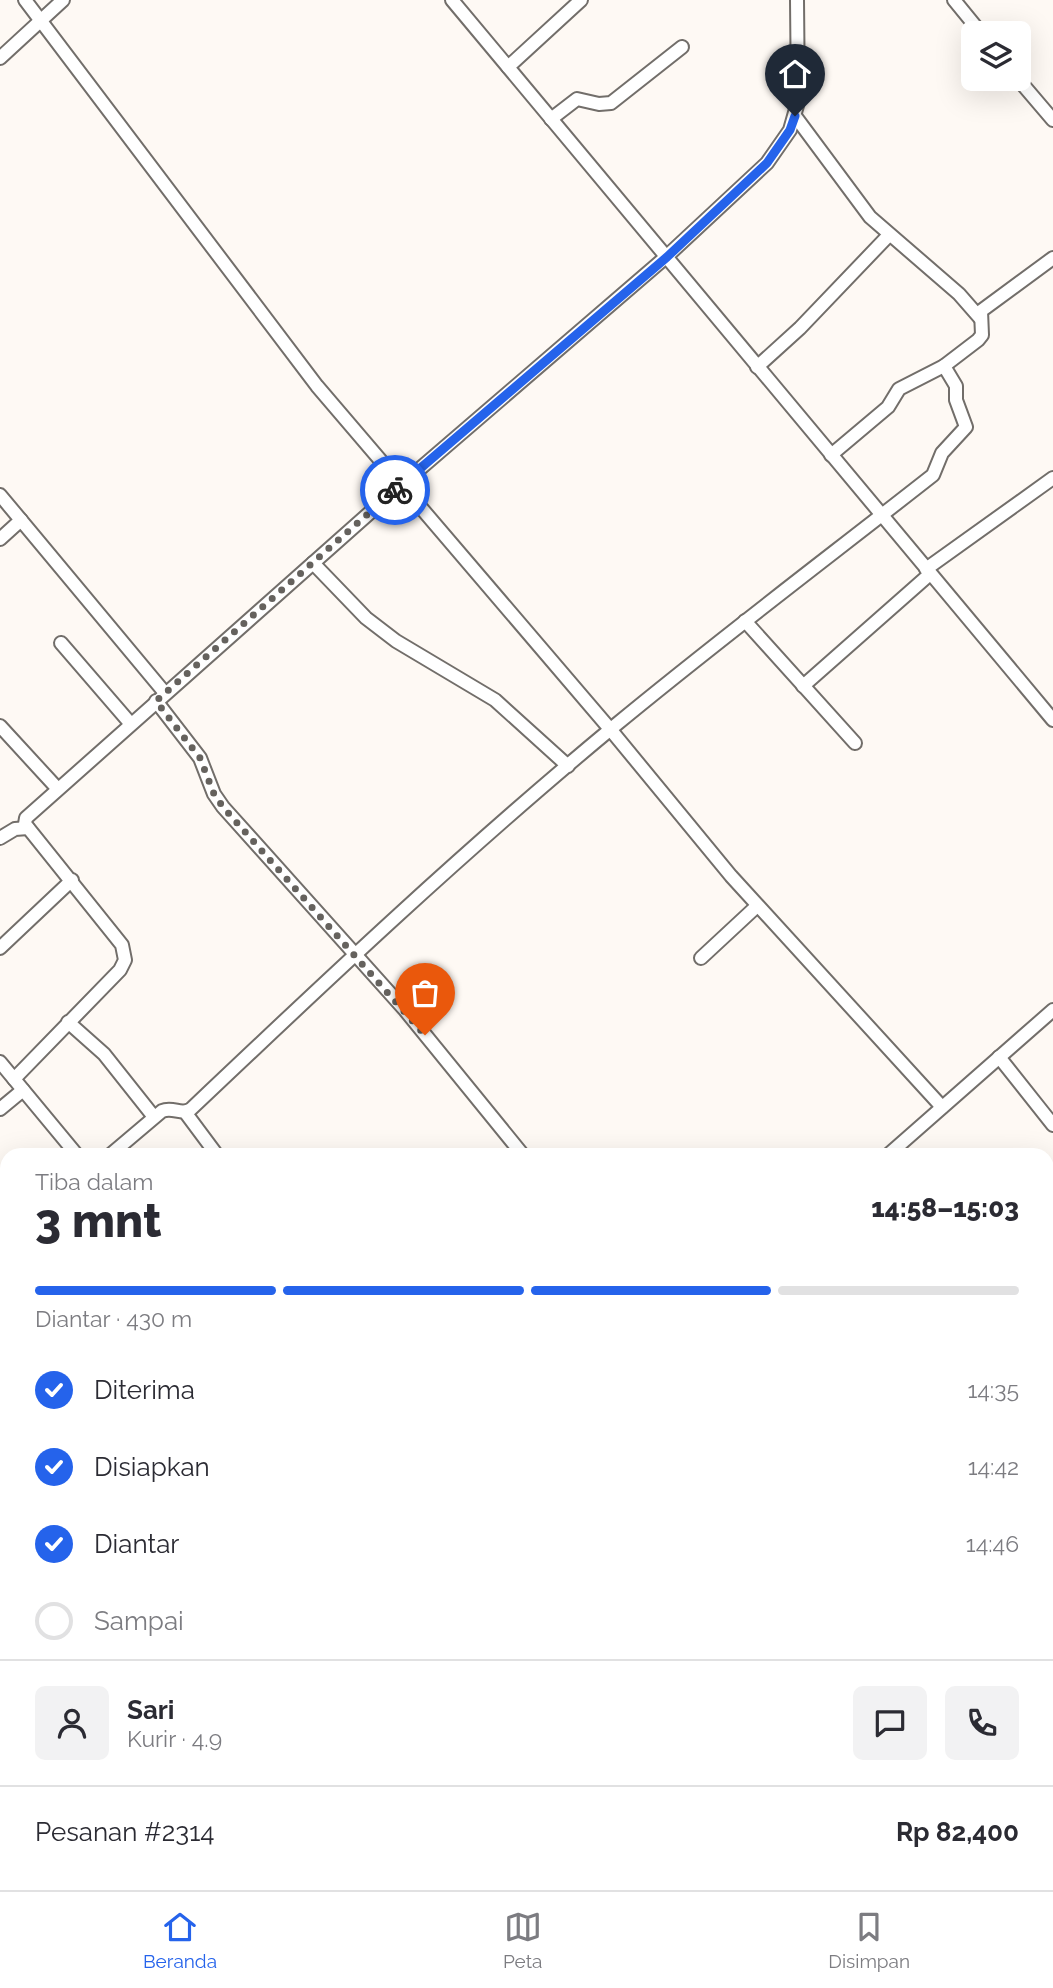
<!DOCTYPE html>
<html lang="id">
<meta charset="utf-8">
<style>
body{margin:0;font-family:Raleway,sans-serif;background:#f2f2f3;color:#2b2b33;height:100vh;display:flex;flex-direction:column;font-size:26px;white-space:nowrap}
*{box-sizing:border-box;margin:0}
p{font-size:23px;color:#7c7c81}
.icon{flex:none;width:38px;height:38px;fill:none;stroke:currentColor;stroke-width:2;stroke-linecap:round;stroke-linejoin:round}
.map{position:relative;flex:1;overflow:hidden}
.panel{position:absolute;left:0px;top:1148px;width:1054px;height:742px;display:flex;flex-direction:column;background:#fff;border-radius:21px 21px 0 0;box-shadow:0 7px 28px #0002}
.panel>*{flex:none}
.buttons{position:absolute;left:961px;top:21px;display:grid;gap:14px}
.buttons a{display:grid;place-items:center;width:70px;height:70px;border-radius:10px;background:#fff;box-shadow:0 7px 28px #0002;font-size:35px}
.pin{position:absolute;display:grid;place-items:center;width:60px;height:60px;color:#fff;margin:-72px -30px;border-radius:50% 50% 50% 0;rotate:-45deg;box-shadow:0 0 7px #0007}
.pin .icon{rotate:45deg}
.courier{position:absolute;display:grid;place-items:center;width:70px;height:70px;margin:-35px;border:5px solid #2563eb;border-radius:50%;background:#fff;color:#222;box-shadow:0 2px 9px #0007}
.summary em{font-style:normal;font-weight:800}
.summary div{display:flex;flex-direction:column-reverse}
.summary{display:flex;align-items:center;justify-content:space-between;height:119px;padding:0 35px}
h1{font-size:46px;font-weight:800;line-height:52px}
.bar{display:grid;grid-template-columns:repeat(4,1fr);gap:10px 7px;align-content:center;height:84px;padding:0 35px}
.bar i{height:9px;border-radius:5px;background:#e1e1e2}
.bar .current{background:#2563eb}
.bar p{grid-column:span 4}
.line{display:flex;align-items:center;gap:18px;padding:0 35px;border-top:2px solid #e1e1e2}
.line div{flex:1}
.round{display:grid;place-items:center;flex:none;width:74px;height:74px;border-radius:10px;background:#f2f2f3}
ol{padding:0 35px;list-style:none}
li{display:flex;align-items:center;gap:21px;height:77px}
li p{margin-inline-start:auto}
li .icon{padding:7px;border-radius:50%;background:#2563eb;color:#fff;stroke-width:4}
li:last-child{color:#7c7c81}
li i{width:38px;height:38px;border:4px solid #e1e1e2;border-radius:50%}
.dock{display:flex;justify-content:space-around;align-items:center;height:98px;border-top:2px solid #e1e1e2;background:#fff;font-size:19px;color:#7c7c81}
.dock a{display:grid;justify-items:center;gap:4px}
.dock .current{color:#2563eb}
.map>svg:first-child{display:block}
.lines{fill:none;stroke-linecap:round;stroke-linejoin:round}
.minor-casing{stroke:#726e6a;stroke-width:16}
.minor{stroke:#fff;stroke-width:12}
.done{stroke:#65625e;stroke-width:7;stroke-dasharray:0 12.6}
.route{stroke:#2563eb;stroke-width:9}
</style>
<div class="map">
<svg width="1053" height="1890" viewBox="0 0 1053 1890">
<rect width="100%" height="100%" fill="#fef9f4"/>
<g class="lines">
<defs>
<g id="minor">
<path d="M 25,0 L 317,386 L 610,729 L 731,876 L 942,1107"/>
<path d="M 452,0 L 1053,720"/>
<path d="M 954,0 L 981,33"/>
<path d="M 0,58 L 63,0"/>
<path d="M 508,67 L 581,0"/>
<path d="M 1018,79 L 1053,120"/>
<path d="M 795,116 L 870,217 L 959,294 L 980,318"/>
<path d="M 551,119 L 577,99 L 599,104 L 611,103 L 682,47"/>
<path d="M 757,367 L 800,328 L 889,235"/>
<path d="M 831,455 L 888,407 L 899,389 L 944,366 L 978,340 L 982,335 L 981,311 L 1053,258"/>
<path d="M 0,495 L 165,693"/>
<path d="M 0,539 L 21,520"/>
<path d="M 313,563 L 366,618 L 396,641 L 495,700 L 568,766"/>
<path d="M 926,569 L 1053,478"/>
<path d="M 745,621 L 855,743"/>
<path d="M 61,643 L 130,723"/>
<path d="M 803,686 L 930,574"/>
<path d="M 156,701 L 200,758 L 214,794 L 223,807 L 405,1010 L 523,1155"/>
<path d="M 0,726 L 57,788"/>
<path d="M 0,838 L 15,829 L 28,828"/>
<path d="M 0,948 L 72,880"/>
<path d="M 701,958 L 757,906"/>
<path d="M 68,1022 L 104,1054 L 154,1117"/>
<path d="M 999,1057 L 1053,1125"/>
<path d="M 0,1062 L 77,1155"/>
<path d="M 14,1079 L 120,970 L 125,960 L 122,945 L 25,824 L 26,818 L 401,485 L 666,257 L 767,163 L 790,130 L 798,102 L 797,0"/>
<path d="M 0,1109 L 23,1090"/>
<path d="M 185,1112 L 217,1155"/>
<path d="M 110,1155 L 162,1111 C 173,1106 182,1116 191,1109 C 328,979 466,849 612,728 C 717,641 826,559 933,475 L 942,453 L 966,427 L 956,400 L 956,386 L 944,366"/>
<path d="M 888,1155 L 1053,1010"/>
<path d="M 0,1281 L 7,1275"/>
<path d="M 1046,1588 L 1053,1595"/>
<path d="M 1046,1795 L 1053,1810"/>
<path d="M 688,1883 L 695,1890"/>
<path d="M 529,1890 L 536,1883"/>
</g>
</defs>
<use href="#minor" class="minor-casing"/>
<use href="#minor" class="minor"/>
</g>
<g class="lines">
<path class="done" d="M 395,490 L 156,701 L 200,758 L 214,794 L 223,807 L 425,1035"/>
<path class="route" d="M 395,490 L 667,257 L 767,163 L 790,130 L 795,116"/>
</g>
</svg>
<div class="buttons">
<a><svg class="icon" aria-label="layers" viewBox="0 0 24 24"><path d="M12 4l9 5-9 5-9-5zM3 14l9 5 9-5"/></svg></a>
</div>
<div class="pin" style="left:425px;top:1035px;background:#ea580c"><svg class="icon" aria-label="bag" viewBox="0 0 24 24"><path d="M5 8h14l-1 12H6zM9 8a3 3 0 0 1 6 0"/></svg></div>
<div class="pin" style="left:795px;top:116px;background:#1f2937"><svg class="icon" aria-label="home" viewBox="0 0 24 24"><path d="M3 11l9-7 9 7M6 9v11h12V9"/></svg></div>
<div class="courier" style="left:395px;top:490px"><svg class="icon" aria-label="bike" viewBox="0 0 24 24"><circle cx="6" cy="16" r="4"/><circle cx="18" cy="16" r="4"/><path d="M6 16l4-8h5l3 8M10 8l3 8H6M13 5h3"/></svg></div>
<section class="panel">
<div class="summary"><div><h1>3 mnt</h1><p>Tiba dalam</p></div><em>14:58–15:03</em></div>
<div class="bar"><i class="current"></i><i class="current"></i><i class="current"></i><i></i><p>Diantar · 430 m</p></div>
<ol>
<li><svg class="icon" aria-label="check" viewBox="0 0 24 24"><path d="M5 12l5 5 9-10"/></svg>Diterima<p>14:35</p></li>
<li><svg class="icon" aria-label="check" viewBox="0 0 24 24"><path d="M5 12l5 5 9-10"/></svg>Disiapkan<p>14:42</p></li>
<li><svg class="icon" aria-label="check" viewBox="0 0 24 24"><path d="M5 12l5 5 9-10"/></svg>Diantar<p>14:46</p></li>
<li><i></i>Sampai</li>
</ol>
<div class="line" style="height:126px"><a class="round"><svg class="icon" aria-label="person" viewBox="0 0 24 24"><circle cx="12" cy="8" r="4"/><path d="M4 21q1-7 8-7t8 7"/></svg></a><div><b>Sari</b><p>Kurir · 4.9</p></div><a class="round"><svg class="icon" aria-label="chat" viewBox="0 0 24 24"><path d="M4 5h16v11H9l-5 4z"/></svg></a><a class="round"><svg class="icon" aria-label="phone" viewBox="0 0 24 24"><path d="M5 4h4l2 5-3 2q2 4 5 5l2-3 5 2v4C11 20 4 13 5 4z"/></svg></a></div>
<div class="line" style="height:91px"><div>Pesanan #2314</div><b>Rp 82,400</b></div>
</section>
</div>
<nav class="dock">
<a class="current"><svg class="icon" aria-label="home" viewBox="0 0 24 24"><path d="M3 11l9-7 9 7M6 9v11h12V9"/></svg>Beranda</a>
<a><svg class="icon" aria-label="map" viewBox="0 0 24 24"><path d="M3 6l6-2 6 2 6-2v14l-6 2-6-2-6 2zM9 4v14M15 6v14"/></svg>Peta</a>
<a><svg class="icon" aria-label="saved" viewBox="0 0 24 24"><path d="M7 4h10v16l-5-4-5 4z"/></svg>Disimpan</a>
</nav>
